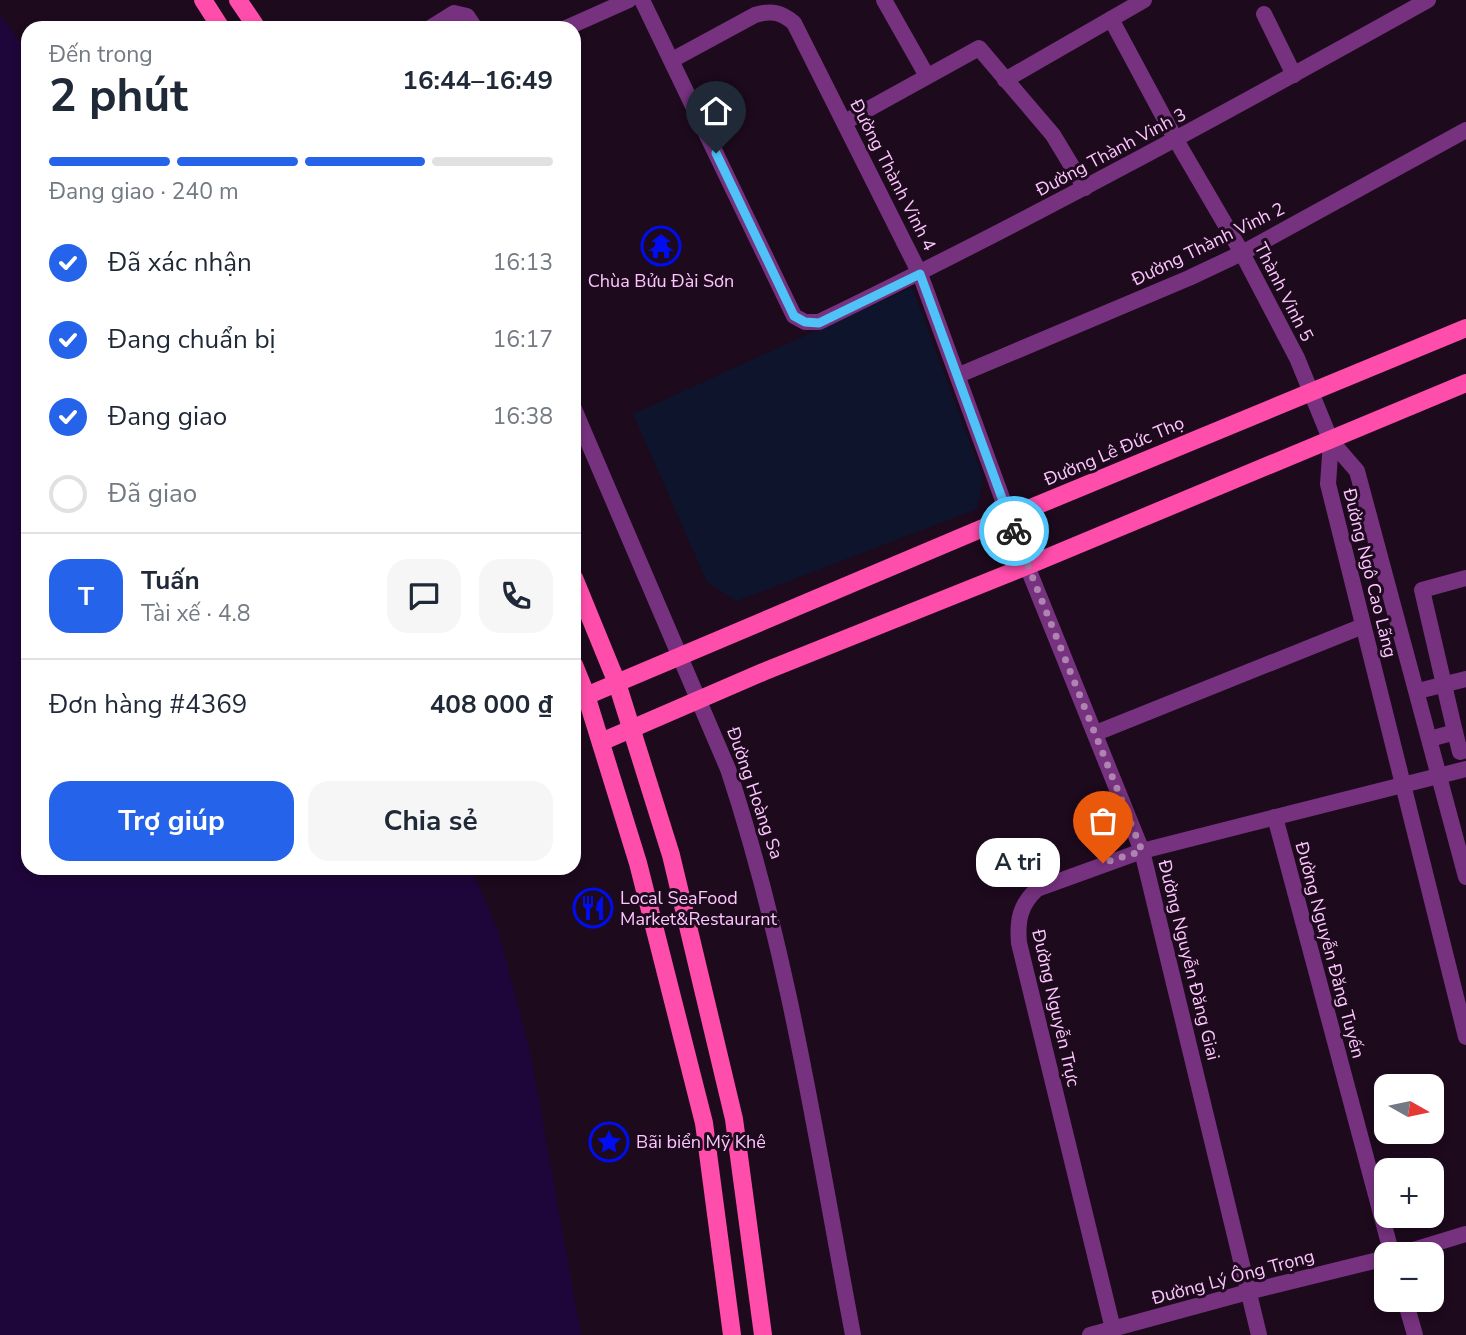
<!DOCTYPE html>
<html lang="vi">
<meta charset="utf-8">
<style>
body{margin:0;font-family:"Nunito Sans",sans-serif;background:#f6f6f7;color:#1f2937;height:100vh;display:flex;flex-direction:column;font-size:26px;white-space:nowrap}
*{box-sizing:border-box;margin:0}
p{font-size:23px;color:#747a83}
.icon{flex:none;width:38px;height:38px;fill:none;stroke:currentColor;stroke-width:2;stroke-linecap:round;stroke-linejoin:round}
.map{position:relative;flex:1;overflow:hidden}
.details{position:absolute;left:21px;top:21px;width:560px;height:854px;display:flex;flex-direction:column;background:#fff;border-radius:21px;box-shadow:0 4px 10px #0003}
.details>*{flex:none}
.needle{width:46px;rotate:99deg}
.tools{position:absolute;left:1374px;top:1074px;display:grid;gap:14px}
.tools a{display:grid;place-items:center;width:70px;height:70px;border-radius:14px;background:#fff;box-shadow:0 4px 10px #0003;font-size:35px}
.pin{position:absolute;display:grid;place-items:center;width:60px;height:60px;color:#fff;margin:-72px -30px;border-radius:50% 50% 50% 0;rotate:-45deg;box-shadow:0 0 7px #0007}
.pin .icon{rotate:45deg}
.courier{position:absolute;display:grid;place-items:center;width:70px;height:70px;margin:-35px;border:5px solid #4fc3f7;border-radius:50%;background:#fff;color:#222;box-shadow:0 2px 9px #0007}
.bubble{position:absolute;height:49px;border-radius:21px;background:#fff;box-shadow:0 4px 10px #0003;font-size:23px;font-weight:700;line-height:49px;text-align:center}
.head em{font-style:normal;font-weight:700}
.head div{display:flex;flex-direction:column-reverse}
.head{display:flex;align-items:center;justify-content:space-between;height:119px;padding:0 28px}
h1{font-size:46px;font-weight:700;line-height:52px}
.bar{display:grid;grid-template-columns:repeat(4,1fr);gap:10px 7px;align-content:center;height:84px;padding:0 28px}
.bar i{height:9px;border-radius:5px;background:#e0e1e3}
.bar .active{background:#2563eb}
.bar p{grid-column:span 4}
.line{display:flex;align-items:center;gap:18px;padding:0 28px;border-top:2px solid #e0e1e3}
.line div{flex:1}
.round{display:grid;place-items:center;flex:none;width:74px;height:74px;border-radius:21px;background:#f6f6f7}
ol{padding:0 28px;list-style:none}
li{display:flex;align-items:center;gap:21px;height:77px}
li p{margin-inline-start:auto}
li .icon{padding:7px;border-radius:50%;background:#2563eb;color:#fff;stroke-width:4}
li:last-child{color:#747a83}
li i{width:38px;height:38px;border:4px solid #e0e1e3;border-radius:50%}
.primary-button{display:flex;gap:14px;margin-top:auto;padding:14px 28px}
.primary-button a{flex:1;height:80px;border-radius:21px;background:#2563eb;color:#fff;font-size:28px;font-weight:700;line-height:80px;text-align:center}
.primary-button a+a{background:#f6f6f7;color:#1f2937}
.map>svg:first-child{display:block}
.green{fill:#0e142b}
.water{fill:#1f063a}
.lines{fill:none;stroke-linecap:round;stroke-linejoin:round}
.minor{stroke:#76327f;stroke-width:16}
.major{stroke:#ff4dab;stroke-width:18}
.done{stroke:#af84b0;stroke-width:7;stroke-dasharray:0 12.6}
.route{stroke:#4fc3f7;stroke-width:9}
.labels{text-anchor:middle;stroke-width:6;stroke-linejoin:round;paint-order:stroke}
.street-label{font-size:18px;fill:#fdc6ff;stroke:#1d0a1d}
.poi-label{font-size:18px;fill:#fdc6ff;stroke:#1d0a1d;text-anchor:start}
</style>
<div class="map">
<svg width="1466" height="1335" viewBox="0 0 1466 1335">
<rect width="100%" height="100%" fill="#1d0a1d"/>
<path class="green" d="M 912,287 L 983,478 L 977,509 L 737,601 L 707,582 L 633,414 Z"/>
<path class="water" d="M 0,15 L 28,52 L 28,868 L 471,868 L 498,930 L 531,1055 L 581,1335 L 0,1335 Z"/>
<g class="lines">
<g class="minor">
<path d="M 642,0 L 794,316 L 805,322 L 819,322 C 1026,222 1227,112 1428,0"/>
<path d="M 884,0 L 927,76"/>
<path d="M 1264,14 L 1294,75"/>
<path d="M 1111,19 L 1176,140 L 1242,253 L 1297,358 L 1331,441 L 1357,471 L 1466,877"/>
<path d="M 430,28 L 454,13 L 467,16 L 475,28"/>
<path d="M 566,28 L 629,0"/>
<path d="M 672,60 L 755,15 C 771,10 781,12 794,23 L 920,274 L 1027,566 L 1142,851 L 1259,1335"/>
<path d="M 1005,80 L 1144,0"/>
<path d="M 845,122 L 979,48 L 1053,135 L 1085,188"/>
<path d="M 959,375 L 1189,278 L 1242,253 L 1466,130"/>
<path d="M 574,409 L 728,769 C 789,953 817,1145 853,1335"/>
<path d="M 1331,441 L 1328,484 L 1466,1037"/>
<path d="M 1418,691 L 1466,679"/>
<path d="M 1455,732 L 1422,590 L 1466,578"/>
<path d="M 1096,733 L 1363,626"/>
<path d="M 1430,739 L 1455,732 L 1460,752 L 1466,750"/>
<path d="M 1275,817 L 1392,1255"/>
<path d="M 1397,1255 L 1466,1234"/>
<path d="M 1405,1300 L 1415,1335"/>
<path d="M 1113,1329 L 1019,943 C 1017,920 1020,905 1037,889 L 1142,851 L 1466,769"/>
<path d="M 1090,1335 L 1248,1292 L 1386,1258"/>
</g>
<g class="major">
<path d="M 203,0 L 221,28"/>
<path d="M 238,0 L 257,28"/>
<path d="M 574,578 L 617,683 L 671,855 L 734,1119 L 763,1335"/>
<path d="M 574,665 L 585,692 L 638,863 L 704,1123 L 732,1335"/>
<path d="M 586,696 L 1009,517 L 1466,328"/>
<path d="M 601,742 L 763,672 L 1027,566 L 1466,383"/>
</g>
</g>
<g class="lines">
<path class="done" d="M 1014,531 L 1142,851 L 1103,863"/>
<path class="route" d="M 716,153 L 794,316 L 805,322 L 819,323 L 920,274 L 1014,531"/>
</g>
<defs>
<symbol id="temple-ring" viewBox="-11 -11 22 22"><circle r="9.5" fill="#1d0a1d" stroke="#000df1" stroke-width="1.5"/><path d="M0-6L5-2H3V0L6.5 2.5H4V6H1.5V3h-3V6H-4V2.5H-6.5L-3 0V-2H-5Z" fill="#000df1"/></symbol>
<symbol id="restaurant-ring" viewBox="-11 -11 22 22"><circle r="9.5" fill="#1d0a1d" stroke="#000df1" stroke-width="1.5"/><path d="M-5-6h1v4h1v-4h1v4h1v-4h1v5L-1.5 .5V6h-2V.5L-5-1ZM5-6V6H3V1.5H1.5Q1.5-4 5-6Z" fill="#000df1"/></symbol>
<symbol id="sight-ring" viewBox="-11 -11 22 22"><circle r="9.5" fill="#1d0a1d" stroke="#000df1" stroke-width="1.5"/><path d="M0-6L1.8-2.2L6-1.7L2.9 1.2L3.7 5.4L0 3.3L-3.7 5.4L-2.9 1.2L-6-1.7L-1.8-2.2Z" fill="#000df1"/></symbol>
</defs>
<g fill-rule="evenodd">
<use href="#temple-ring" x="639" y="224" width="44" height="44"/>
<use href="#restaurant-ring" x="571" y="886" width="44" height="44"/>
<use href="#sight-ring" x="587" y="1120" width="44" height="44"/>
</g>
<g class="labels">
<g class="street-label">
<text transform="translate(1111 152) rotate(-28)" y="6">Đường Thành Vinh 3</text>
<text transform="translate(893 175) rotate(63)" y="6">Đường Thành Vinh 4</text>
<text transform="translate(1208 244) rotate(-26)" y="6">Đường Thành Vinh 2</text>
<text transform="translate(1284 292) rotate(63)" y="6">Thành Vinh 5</text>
<text transform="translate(1114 451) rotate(-23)" y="6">Đường Lê Đức Thọ</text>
<text transform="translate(1370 573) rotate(76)" y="6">Đường Ngô Cao Lãng</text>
<text transform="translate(755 793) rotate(71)" y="6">Đường Hoàng Sa</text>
<text transform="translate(1330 950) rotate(75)" y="6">Đường Nguyễn Đăng Tuyến</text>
<text transform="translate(1189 960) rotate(76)" y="6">Đường Nguyễn Đăng Giai</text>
<text transform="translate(1056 1008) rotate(77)" y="6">Đường Nguyễn Trực</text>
<text transform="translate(1233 1277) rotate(-15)" y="6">Đường Lý Ông Trọng</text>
</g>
<g class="poi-label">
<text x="661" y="287" text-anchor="middle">Chùa Bửu Đài Sơn</text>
<text x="620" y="904">Local SeaFood<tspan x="620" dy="21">Market&amp;Restaurant</tspan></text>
<text x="636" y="1148">Bãi biển Mỹ Khê</text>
</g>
</g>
</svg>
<div class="tools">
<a><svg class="needle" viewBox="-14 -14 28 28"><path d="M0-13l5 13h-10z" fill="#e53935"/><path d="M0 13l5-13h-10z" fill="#747a83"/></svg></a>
<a>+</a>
<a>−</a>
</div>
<div class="pin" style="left:1103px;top:863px;background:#ea580c"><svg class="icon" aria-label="bag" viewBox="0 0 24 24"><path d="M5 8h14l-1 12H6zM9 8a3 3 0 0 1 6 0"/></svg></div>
<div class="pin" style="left:716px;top:153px;background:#1f2937"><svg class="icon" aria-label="home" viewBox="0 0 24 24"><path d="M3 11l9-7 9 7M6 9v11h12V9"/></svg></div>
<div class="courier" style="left:1014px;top:531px"><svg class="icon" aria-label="bike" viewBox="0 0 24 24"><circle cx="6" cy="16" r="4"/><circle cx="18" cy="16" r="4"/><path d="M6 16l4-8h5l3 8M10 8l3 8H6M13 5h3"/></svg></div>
<div class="bubble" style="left:976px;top:838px;width:84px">A tri</div>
<section class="details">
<div class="head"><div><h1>2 phút</h1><p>Đến trong</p></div><em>16:44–16:49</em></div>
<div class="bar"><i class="active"></i><i class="active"></i><i class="active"></i><i></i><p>Đang giao · 240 m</p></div>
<ol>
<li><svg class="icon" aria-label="check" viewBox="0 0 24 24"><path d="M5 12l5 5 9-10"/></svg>Đã xác nhận<p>16:13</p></li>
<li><svg class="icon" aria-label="check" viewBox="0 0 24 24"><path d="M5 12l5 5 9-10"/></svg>Đang chuẩn bị<p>16:17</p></li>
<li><svg class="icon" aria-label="check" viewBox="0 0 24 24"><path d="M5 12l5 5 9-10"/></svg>Đang giao<p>16:38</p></li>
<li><i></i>Đã giao</li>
</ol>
<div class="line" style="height:126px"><b class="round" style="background:#2563eb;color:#fff">T</b><div><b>Tuấn</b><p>Tài xế · 4.8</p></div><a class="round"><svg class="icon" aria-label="chat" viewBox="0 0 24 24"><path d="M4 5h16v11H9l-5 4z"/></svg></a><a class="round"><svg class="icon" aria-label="phone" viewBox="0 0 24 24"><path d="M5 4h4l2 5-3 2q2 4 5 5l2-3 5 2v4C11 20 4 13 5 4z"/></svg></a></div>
<div class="line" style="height:91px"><div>Đơn hàng #4369</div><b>408 000 ₫</b></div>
<div class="primary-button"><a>Trợ giúp</a><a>Chia sẻ</a></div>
</section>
</div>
